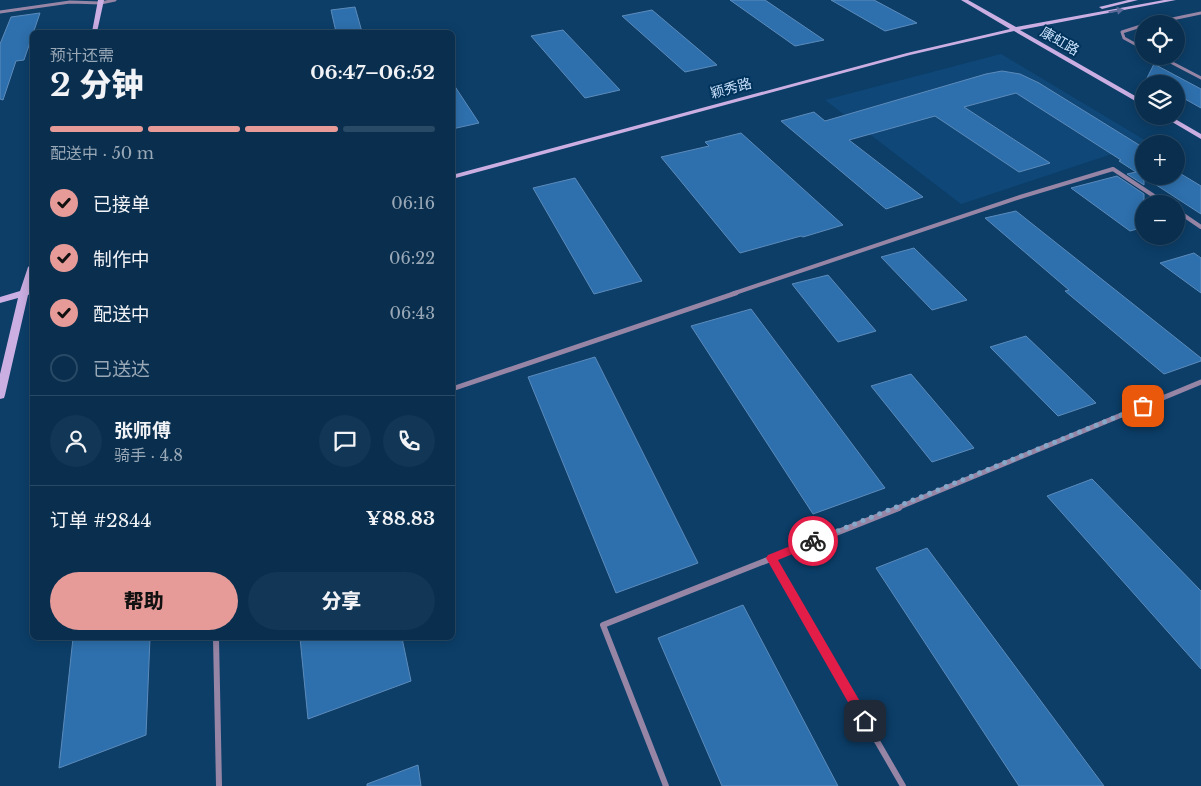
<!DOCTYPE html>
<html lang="zh">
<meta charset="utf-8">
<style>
body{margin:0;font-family:"Libre Baskerville","Noto Sans SC",serif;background:#123655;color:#f1f3f6;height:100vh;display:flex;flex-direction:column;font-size:19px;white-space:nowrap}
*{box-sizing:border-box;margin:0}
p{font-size:16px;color:#99a8b6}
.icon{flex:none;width:28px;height:28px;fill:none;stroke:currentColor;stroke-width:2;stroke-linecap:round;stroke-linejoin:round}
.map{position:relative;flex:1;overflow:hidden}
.side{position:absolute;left:30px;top:30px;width:425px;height:610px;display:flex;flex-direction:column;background:#092e4e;border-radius:8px;box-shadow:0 2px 12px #0003,0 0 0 1px #294a66}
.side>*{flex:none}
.fabs{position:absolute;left:1135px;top:15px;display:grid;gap:10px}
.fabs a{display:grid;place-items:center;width:50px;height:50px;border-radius:50%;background:#092e4e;box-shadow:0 2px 12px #0003,0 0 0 1px #294a66;font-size:25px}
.pin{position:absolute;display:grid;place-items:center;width:42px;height:42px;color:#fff;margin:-21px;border-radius:10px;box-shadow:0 2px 8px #0006}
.courier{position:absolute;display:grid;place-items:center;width:50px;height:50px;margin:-25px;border:4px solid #e11d48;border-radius:50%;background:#fff;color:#222;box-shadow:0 1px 6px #0007}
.head em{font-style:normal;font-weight:800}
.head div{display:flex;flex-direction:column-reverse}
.head{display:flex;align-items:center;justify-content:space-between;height:85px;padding:0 20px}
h1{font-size:32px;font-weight:800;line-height:38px}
.bar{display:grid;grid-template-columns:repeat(4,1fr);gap:8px 5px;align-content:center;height:60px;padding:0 20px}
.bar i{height:6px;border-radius:4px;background:#294a66}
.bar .on{background:#e69b98}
.bar p{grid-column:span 4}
.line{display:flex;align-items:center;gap:12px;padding:0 20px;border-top:1px solid #294a66}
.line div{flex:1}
.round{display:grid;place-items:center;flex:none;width:52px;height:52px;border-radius:26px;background:#123655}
ol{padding:0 20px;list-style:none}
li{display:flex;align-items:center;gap:15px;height:55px}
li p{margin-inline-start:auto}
li .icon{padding:5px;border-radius:50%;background:#e69b98;color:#111;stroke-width:4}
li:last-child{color:#99a8b6}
li i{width:28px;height:28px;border:2px solid #294a66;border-radius:50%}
.cta{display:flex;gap:10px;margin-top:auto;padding:10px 20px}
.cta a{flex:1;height:58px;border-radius:30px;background:#e69b98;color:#111;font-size:20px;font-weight:800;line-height:58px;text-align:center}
.cta a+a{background:#123655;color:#f1f3f6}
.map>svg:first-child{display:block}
.built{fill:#0f4878}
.building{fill:#2e70ad;stroke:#5c8bbb}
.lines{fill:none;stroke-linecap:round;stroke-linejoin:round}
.street-far3{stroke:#9785a6;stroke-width:3}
.street-far2{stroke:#9785a6;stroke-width:4}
.street-far1{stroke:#9785a6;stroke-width:5}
.street{stroke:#9785a6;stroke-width:6}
.secondary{fill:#cbaee2;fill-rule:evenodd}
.oneway{fill:#5b6a98}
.route{fill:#e11d48}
.done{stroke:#86a7c7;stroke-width:5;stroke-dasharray:0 9}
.labels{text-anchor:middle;stroke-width:4;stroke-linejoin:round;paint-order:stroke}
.far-street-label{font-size:14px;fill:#c7e0fa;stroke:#00335c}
</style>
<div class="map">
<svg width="1201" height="786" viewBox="0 0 1201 786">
<rect width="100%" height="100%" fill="#0c3e68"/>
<path class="built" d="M 1001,54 L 1148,142 L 961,204 L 825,100 Z"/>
<g class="building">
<path d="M 730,0 L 765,0 L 824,40 L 795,46 Z"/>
<path d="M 831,0 L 874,0 L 917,23 L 885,31 Z"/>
<path d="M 355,7 L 362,32 L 336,32 L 331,10 Z"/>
<path d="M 652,10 L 717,65 L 685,72 L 622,16 Z"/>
<path d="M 40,13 L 24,60 L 16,61 L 3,100 L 0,99 L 0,44 L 11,17 Z"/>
<path d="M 563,30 L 620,90 L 585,98 L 531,36 Z"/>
<path d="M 1154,64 L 1201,89 L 1201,108 L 1176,94 L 1176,84 L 1157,84 L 1147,78 Z"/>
<path d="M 1002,71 L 1020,74 L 1039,83 L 1144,148 L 1144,176 L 1176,176 L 1176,171 L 1201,186 L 1201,214 L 1144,177 L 1144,185 L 1127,174 L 1136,172 L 1119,161 L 1121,160 L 1016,93 L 964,107 L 1050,163 L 1019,172 L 935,116 L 849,140 L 923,197 L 886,209 L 781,121 L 814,112 L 825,121 L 986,74 Z"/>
<path d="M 452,82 L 479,123 L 452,129 Z"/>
<path d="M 741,133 L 843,225 L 803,237 L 801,236 L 740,253 L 661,157 L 709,146 L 705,142 Z"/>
<path d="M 1117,176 L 1144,194 L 1144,227 L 1130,231 L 1071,188 Z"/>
<path d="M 575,178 L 642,281 L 594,294 L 533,188 Z"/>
<path d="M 1016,211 L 1201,358 L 1201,361 L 1164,374 L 1065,291 L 1069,290 L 985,218 Z"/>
<path d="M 914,248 L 967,300 L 932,310 L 881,257 Z"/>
<path d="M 1194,253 L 1201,258 L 1201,293 L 1160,263 Z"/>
<path d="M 828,275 L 876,331 L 838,342 L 792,284 Z"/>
<path d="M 751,309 L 885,488 L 813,514 L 691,326 Z"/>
<path d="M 1026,336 L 1096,403 L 1058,416 L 990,347 Z"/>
<path d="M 595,357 L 698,563 L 616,593 L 528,377 Z"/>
<path d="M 911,374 L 974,448 L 932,462 L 871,386 Z"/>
<path d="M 1092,479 L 1201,591 L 1201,669 L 1047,496 Z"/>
<path d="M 927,548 L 1104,786 L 1019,786 L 876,568 Z"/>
<path d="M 743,605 L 838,786 L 722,786 L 658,638 Z"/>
<path d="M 73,638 L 150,638 L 146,735 L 59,768 Z"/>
<path d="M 300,638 L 402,638 L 411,681 L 308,719 Z"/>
<path d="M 418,765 L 421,786 L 367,786 L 367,784 Z"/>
</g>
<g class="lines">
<g class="street-far3">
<path d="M 0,12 L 70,2 L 101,3 L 115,0"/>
<path d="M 1148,24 L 1201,13"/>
<path d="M 1144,25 L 1122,32 L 1124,38 L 1144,49"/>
<path d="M 1159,56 L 1201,78"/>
</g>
<g class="street-far2">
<path d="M 1176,210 L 1201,227"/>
<path d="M 732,294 L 1020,197 L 1113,169 L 1166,204"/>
</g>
<g class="street-far1">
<path d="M 452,389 L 736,293"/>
<path d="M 895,509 L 1201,382"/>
</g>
<g class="street">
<path d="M 771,558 L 903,786"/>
<path d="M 216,638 L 219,786"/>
<path d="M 666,786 L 603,625 L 899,508"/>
</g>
<g class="secondary">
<path d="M 98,0 L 104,0 L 97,32 L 92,32 Z"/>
<path d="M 961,0 L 968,0 L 1016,27 L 1164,0 L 1176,0 L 1020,30 L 1144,101 L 1144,106 L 1014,31 L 910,55 L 452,179 L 452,175 L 907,53 L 1010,29 Z"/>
<path d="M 1128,0 L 1138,0 L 1102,9 L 1099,7 Z"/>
<path d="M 1162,116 L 1170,116 L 1201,134 L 1201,139 Z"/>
<path d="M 32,264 L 32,280 L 30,289 L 32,290 L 32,293 L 28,295 L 5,395 L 4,398 L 0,399 L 0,374 L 18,298 L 0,303 L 0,297 L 20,291 L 28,267 Z"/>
</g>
</g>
<defs><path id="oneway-solid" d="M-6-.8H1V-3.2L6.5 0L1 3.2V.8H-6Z" transform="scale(1.25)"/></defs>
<use class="oneway" href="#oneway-solid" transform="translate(1116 11) rotate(-10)"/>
<path class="route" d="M 813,537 L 818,541 L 817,544 L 778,560 L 869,717 L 871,721 L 869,725 L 865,726 L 861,725 L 766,558 L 768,555 Z"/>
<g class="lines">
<path class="done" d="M 813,541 L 1143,406"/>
</g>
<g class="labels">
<g class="far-street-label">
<text transform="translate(1060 41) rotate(30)" y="5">康虹路</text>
<text transform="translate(731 88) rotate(-15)" y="5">颖秀路</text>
</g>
</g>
</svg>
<div class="fabs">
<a><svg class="icon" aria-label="locate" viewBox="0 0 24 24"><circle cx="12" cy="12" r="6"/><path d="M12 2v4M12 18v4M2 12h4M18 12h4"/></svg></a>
<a><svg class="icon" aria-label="layers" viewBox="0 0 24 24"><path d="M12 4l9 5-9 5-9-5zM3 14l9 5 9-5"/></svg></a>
<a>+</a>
<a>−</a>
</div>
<div class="pin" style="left:1143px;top:406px;background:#ea580c"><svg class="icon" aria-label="bag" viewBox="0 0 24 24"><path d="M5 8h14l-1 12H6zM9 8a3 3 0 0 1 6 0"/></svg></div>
<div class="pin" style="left:865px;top:721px;background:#1f2937"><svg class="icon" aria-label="home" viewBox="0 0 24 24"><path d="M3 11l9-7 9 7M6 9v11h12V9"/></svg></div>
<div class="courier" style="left:813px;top:541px"><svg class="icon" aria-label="bike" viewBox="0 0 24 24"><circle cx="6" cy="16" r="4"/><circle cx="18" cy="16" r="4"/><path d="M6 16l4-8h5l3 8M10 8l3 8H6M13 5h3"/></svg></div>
<section class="side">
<div class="head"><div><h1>2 分钟</h1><p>预计还需</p></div><em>06:47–06:52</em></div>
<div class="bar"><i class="on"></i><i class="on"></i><i class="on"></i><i></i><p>配送中 · 50 m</p></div>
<ol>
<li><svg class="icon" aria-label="check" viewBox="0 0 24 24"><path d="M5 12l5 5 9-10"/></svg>已接单<p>06:16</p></li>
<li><svg class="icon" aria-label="check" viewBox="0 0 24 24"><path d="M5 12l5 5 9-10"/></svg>制作中<p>06:22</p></li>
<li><svg class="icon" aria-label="check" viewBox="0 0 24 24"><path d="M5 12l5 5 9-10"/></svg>配送中<p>06:43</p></li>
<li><i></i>已送达</li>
</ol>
<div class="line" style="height:90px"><a class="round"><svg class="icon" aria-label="person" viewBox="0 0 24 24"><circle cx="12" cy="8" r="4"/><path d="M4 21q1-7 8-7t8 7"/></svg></a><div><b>张师傅</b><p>骑手 · 4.8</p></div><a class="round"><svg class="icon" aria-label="chat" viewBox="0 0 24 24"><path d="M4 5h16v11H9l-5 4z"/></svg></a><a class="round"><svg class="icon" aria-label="phone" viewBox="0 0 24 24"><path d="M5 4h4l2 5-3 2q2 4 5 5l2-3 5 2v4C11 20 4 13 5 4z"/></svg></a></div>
<div class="line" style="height:65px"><div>订单 #2844</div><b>¥88.83</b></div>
<div class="cta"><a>帮助</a><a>分享</a></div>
</section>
</div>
